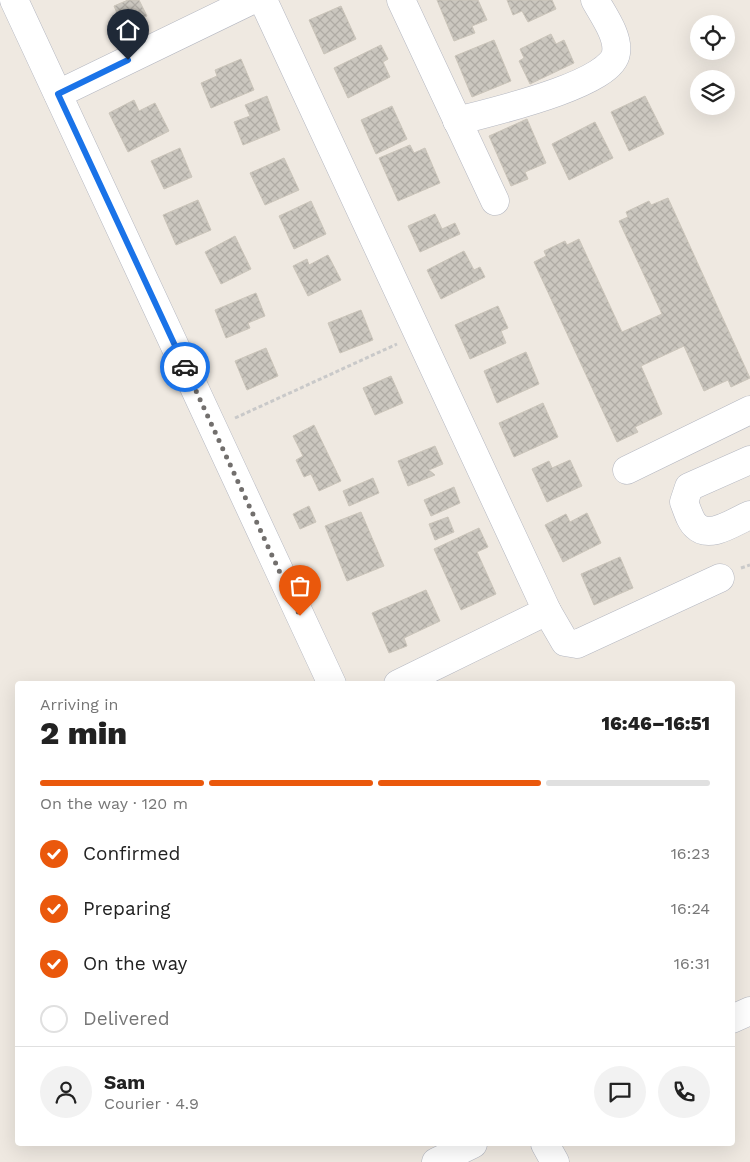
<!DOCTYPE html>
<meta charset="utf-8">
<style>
body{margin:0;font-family:"Work Sans",sans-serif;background:#f2f2f2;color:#222;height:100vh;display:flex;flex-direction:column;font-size:19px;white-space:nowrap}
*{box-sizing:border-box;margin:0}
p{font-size:16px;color:#767676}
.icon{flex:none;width:28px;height:28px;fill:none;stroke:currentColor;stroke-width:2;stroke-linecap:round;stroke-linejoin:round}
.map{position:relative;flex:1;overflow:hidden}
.sheet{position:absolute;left:15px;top:681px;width:720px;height:465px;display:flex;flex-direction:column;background:#fff;border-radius:5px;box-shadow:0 5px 20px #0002}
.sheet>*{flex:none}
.fabs{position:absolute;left:690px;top:15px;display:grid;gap:10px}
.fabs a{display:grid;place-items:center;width:45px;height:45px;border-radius:50%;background:#fff;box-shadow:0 5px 20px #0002;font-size:25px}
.pin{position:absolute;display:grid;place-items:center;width:42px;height:42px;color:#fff;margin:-51px -21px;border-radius:50% 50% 50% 0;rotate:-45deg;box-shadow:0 0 5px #0007}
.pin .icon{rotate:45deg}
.courier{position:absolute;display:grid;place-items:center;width:50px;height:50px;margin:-25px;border:4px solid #1a73e8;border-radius:50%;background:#fff;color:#222;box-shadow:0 1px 6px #0007}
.headline em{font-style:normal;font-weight:800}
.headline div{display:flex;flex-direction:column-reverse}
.headline{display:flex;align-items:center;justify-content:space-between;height:85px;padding:0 25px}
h1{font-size:32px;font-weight:800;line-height:38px}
.bar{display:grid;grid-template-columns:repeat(4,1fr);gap:8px 5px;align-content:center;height:60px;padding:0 25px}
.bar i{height:6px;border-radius:4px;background:#e0e0e0}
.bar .on{background:#ea580c}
.bar p{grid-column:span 4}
.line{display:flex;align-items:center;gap:12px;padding:0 25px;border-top:1px solid #e0e0e0}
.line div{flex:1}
.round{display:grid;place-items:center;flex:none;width:52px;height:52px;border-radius:26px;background:#f2f2f2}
ol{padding:0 25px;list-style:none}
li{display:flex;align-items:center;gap:15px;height:55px}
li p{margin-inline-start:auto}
li .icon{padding:5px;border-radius:50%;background:#ea580c;color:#fff;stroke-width:4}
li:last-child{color:#767676}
li i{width:28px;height:28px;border:2px solid #e0e0e0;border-radius:50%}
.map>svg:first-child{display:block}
.building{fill:url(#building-cross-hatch);stroke:#cbc5ba}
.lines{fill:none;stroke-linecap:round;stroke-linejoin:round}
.minor-casing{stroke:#b4b7c1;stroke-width:29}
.path{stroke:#c9c9c9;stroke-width:3;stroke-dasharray:4 2.5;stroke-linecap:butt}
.minor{stroke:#fff;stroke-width:28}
.done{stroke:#726f6d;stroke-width:5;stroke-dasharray:0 9}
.route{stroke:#1a73e8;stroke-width:6}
</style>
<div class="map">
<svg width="750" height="1162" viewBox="0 0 750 1162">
<defs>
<pattern id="building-cross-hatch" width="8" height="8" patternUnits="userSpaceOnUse" patternTransform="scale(1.25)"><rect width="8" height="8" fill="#cbc7bf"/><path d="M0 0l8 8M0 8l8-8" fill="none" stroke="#afaba4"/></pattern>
</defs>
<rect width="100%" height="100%" fill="#efe9e1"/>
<g class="building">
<path d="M 128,0 L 139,0 L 147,16 L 123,27 L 114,6 Z"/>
<path d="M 437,0 L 478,0 L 487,20 L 472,26 L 475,33 L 454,41 Z"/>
<path d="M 507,0 L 552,0 L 556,9 L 528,22 L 522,11 L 513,15 Z"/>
<path d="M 341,6 L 356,39 L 324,54 L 309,20 Z"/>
<path d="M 551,34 L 556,44 L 564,40 L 574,63 L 530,84 L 519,61 L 524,58 L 520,49 Z"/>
<path d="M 494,40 L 511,81 L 472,97 L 455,56 Z"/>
<path d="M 381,45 L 388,59 L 383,62 L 390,77 L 348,98 L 334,68 Z"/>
<path d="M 241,59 L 254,90 L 211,108 L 201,83 L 217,76 L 215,70 Z"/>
<path d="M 267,96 L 280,130 L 243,145 L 234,122 L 250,116 L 245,105 Z"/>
<path d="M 645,96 L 664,134 L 629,151 L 611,112 Z"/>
<path d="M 134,100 L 139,111 L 155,103 L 169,131 L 128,152 L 109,113 Z"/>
<path d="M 392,106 L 407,139 L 376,154 L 361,120 Z"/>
<path d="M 527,119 L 546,163 L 525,172 L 528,179 L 511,186 L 489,136 Z"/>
<path d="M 595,122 L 613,158 L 569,180 L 552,144 Z"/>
<path d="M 410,145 L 414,153 L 425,148 L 440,183 L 398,201 L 379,158 Z"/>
<path d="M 180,148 L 192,177 L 164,189 L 151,161 Z"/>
<path d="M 284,158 L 299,190 L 265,205 L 250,173 Z"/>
<path d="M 668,198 L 750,378 L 731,387 L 728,380 L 704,391 L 684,346 L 641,366 L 662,414 L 635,427 L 638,432 L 617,442 L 534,262 L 546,256 L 544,251 L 565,241 L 567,245 L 579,239 L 622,332 L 662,314 L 619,221 L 628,217 L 626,212 L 649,201 L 651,205 Z"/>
<path d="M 198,200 L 211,230 L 176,245 L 163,215 Z"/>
<path d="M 311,201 L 326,234 L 294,249 L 279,216 Z"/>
<path d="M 435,214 L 442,229 L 455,223 L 460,234 L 420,252 L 408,226 Z"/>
<path d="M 235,236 L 251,269 L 221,284 L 205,252 Z"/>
<path d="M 464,251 L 474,270 L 480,267 L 485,277 L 441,299 L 427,270 Z"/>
<path d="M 328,255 L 341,280 L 308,296 L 293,266 L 307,259 L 309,265 Z"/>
<path d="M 256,293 L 265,316 L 248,323 L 250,328 L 226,338 L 215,310 Z"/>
<path d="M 498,306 L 508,328 L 501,331 L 506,343 L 470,359 L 455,325 Z"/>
<path d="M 361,310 L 373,340 L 340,353 L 328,323 Z"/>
<path d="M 266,348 L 278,376 L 247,390 L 235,361 Z"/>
<path d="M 526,352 L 539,384 L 497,403 L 484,371 Z"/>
<path d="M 391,376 L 403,403 L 375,415 L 363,388 Z"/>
<path d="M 543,403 L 558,437 L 514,457 L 499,423 Z"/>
<path d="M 314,425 L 341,481 L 319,491 L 311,474 L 304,477 L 296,460 L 303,456 L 293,436 Z"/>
<path d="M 435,446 L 443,464 L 429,470 L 435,475 L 408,486 L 398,461 Z"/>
<path d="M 570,460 L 582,486 L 547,502 L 532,469 L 549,461 L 552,468 Z"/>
<path d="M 373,478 L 379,493 L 349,506 L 343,491 Z"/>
<path d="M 454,487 L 460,503 L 431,516 L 424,500 Z"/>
<path d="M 309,506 L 316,522 L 300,529 L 293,514 Z"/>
<path d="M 361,512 L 384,566 L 347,581 L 325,526 Z"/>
<path d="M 587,513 L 601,543 L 563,562 L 545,525 L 566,514 L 570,522 Z"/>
<path d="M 448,517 L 454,532 L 435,540 L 429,524 Z"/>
<path d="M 479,528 L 488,547 L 477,552 L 496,594 L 461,610 L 434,549 Z"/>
<path d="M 620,557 L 633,588 L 594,605 L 581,574 Z"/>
<path d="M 426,590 L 440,621 L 404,638 L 407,646 L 389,653 L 372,613 Z"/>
</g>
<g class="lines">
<defs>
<g id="minor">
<path d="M 14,0 L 332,684"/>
<path d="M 263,0 L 547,611 L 398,684"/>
<path d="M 401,0 L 495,201"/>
<path d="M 58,94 L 252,0"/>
<path d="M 457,121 C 487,113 612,85 616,53 C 619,36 603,15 595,0"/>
<path d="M 750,460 L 689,487 L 684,502 C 687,509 690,521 696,526 C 710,540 735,521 750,515"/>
<path d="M 627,470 L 750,410"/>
<path d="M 547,611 L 565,642 L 577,644 L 720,578"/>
<path d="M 732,1019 L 750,1011"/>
<path d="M 545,1144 L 555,1162"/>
<path d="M 436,1162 L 473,1144"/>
</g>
</defs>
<use href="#minor" class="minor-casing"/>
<g class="path">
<path d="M 235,418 L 397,344"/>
<path d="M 741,568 L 750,565"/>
</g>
<use href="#minor" class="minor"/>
</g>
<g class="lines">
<path class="done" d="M 185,367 L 300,616"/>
<path class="route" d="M 128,60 L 58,94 L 185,367"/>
</g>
</svg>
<div class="fabs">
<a><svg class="icon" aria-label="locate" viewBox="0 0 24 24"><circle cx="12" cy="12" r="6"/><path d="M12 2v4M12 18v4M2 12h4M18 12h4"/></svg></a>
<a><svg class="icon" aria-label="layers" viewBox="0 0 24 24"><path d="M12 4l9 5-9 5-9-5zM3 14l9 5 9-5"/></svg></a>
</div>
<div class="pin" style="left:300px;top:616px;background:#ea580c"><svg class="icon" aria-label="bag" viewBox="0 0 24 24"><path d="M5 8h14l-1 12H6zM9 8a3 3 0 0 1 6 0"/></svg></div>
<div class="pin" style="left:128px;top:60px;background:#1f2937"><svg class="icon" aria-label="home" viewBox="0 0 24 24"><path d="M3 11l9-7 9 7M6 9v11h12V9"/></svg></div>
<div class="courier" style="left:185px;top:367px"><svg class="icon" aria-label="car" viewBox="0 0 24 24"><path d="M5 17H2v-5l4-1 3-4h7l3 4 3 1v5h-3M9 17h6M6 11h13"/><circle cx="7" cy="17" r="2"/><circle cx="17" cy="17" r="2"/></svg></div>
<section class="sheet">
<div class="headline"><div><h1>2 min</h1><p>Arriving in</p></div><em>16:46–16:51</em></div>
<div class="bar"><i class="on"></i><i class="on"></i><i class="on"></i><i></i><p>On the way · 120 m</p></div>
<ol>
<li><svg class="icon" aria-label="check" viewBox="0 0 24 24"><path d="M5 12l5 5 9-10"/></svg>Confirmed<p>16:23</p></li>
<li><svg class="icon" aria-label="check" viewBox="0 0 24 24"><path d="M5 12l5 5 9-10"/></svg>Preparing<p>16:24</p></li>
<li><svg class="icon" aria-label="check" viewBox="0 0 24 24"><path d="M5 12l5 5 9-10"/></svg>On the way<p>16:31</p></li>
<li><i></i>Delivered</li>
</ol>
<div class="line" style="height:90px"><a class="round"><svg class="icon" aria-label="person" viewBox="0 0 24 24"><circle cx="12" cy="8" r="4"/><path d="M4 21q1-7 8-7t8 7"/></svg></a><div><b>Sam</b><p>Courier · 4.9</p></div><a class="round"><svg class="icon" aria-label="chat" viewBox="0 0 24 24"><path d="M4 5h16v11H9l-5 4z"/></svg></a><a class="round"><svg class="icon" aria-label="phone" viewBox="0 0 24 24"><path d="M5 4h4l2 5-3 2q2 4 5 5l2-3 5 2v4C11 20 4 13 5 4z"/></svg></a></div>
</section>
</div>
